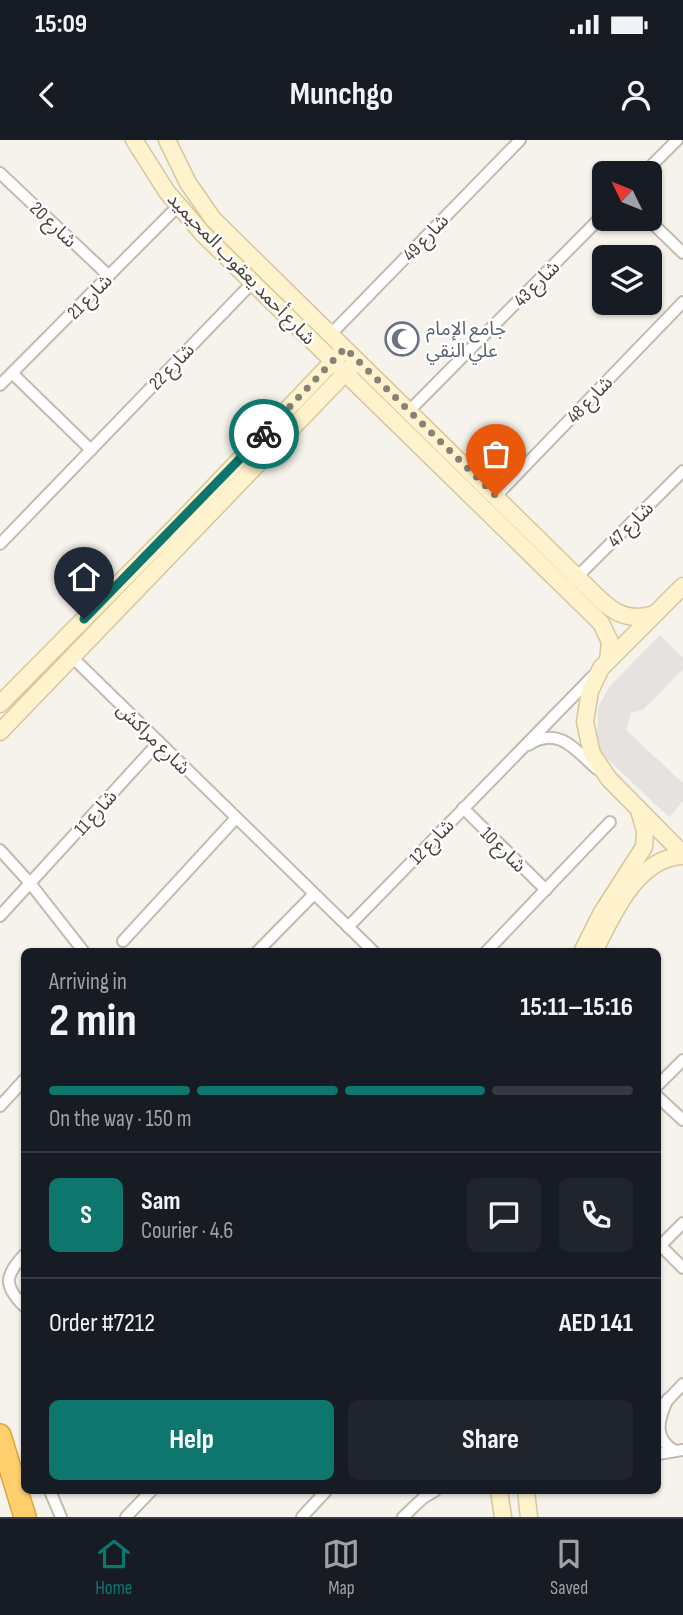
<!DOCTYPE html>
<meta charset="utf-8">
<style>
body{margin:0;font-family:"Sofia Sans Condensed","Noto Sans Arabic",sans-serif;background:#20242c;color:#f1f3f6;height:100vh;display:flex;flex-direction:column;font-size:26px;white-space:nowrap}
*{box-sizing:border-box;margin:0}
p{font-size:23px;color:#9ea1a6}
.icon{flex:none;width:38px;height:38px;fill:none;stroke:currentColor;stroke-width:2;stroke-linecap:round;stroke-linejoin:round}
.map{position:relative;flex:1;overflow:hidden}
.details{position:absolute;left:21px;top:808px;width:640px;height:546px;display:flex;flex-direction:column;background:#171b24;border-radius:10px;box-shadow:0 2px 5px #0004}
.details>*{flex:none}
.needle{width:46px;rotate:313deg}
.tools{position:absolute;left:592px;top:21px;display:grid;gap:14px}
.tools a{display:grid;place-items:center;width:70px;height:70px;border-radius:10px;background:#171b24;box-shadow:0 2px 5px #0004;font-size:35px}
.pin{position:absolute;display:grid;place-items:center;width:60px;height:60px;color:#fff;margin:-72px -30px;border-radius:50% 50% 50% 0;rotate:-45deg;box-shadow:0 0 7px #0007}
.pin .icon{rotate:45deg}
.courier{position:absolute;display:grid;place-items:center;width:70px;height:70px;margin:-35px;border:5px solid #0f766e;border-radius:50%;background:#fff;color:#222;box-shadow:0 2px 9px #0007}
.overview em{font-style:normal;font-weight:700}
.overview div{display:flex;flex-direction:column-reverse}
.overview{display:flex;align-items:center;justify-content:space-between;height:119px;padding:0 28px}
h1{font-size:46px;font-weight:700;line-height:52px}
.bar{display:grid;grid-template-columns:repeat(4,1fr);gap:10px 7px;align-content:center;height:84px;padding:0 28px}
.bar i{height:9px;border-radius:5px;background:#363941}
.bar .selected{background:#0f766e}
.bar p{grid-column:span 4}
.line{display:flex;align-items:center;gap:18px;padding:0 28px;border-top:2px solid #363941}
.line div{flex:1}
.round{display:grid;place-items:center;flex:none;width:74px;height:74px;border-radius:10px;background:#20242c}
.cta{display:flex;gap:14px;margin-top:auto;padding:14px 28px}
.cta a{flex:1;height:80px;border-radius:10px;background:#0f766e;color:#fff;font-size:28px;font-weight:700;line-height:80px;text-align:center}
.cta a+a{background:#20242c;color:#f1f3f6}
.status{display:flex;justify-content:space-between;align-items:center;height:49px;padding:0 35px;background:#171b24;direction:ltr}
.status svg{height:19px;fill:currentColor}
header{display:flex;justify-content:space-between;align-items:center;height:91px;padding:0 28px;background:#171b24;font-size:32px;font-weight:700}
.tabs{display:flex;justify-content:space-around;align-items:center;height:98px;border-top:2px solid #363941;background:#171b24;font-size:19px;color:#9ea1a6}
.tabs a{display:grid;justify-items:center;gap:4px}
.tabs .selected{color:#0f766e}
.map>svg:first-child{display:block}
.parking{fill:#e5e3e0}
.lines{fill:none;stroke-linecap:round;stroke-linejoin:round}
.street-casing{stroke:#c2bbae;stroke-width:14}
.secondary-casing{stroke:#d6c79b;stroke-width:19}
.highway-casing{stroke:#e0a43c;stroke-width:24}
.street{stroke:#fff;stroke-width:10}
.secondary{stroke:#fff3cd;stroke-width:16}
.highway{stroke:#ffcf6e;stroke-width:21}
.done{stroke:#878178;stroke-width:7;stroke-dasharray:0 12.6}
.route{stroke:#0f766e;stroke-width:9}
.labels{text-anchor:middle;stroke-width:5;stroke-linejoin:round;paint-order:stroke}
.street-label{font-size:19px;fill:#4b4439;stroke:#fff}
.worship-label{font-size:19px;fill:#5b616d;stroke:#fff;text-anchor:start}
</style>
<div class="status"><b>15:09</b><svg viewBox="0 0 49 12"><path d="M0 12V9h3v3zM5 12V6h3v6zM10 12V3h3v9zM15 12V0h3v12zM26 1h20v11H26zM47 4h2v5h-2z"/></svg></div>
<header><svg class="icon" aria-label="back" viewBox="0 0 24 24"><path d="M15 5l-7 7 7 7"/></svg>Munchgo<svg class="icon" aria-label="person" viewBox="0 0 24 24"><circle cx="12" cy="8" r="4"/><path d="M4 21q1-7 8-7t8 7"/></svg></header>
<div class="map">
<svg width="683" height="1377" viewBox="0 0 683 1377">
<rect width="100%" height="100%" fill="#f6f3ec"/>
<path class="parking" d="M 660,495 L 683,518 L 683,529 L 643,570 L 631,573 L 626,590 L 683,643 L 683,661 L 669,677 L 601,613 L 597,603 L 598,567 L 610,546 Z"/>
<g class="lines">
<defs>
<g id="street">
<path d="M 0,33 L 109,136"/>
<path d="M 644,33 L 677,0"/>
<path d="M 648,79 L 683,113"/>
<path d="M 331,194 L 520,0"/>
<path d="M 12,233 L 91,310"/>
<path d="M 0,245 L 178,66"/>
<path d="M 409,271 L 604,74"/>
<path d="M 496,356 L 683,162"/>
<path d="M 0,404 L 252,143"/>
<path d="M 577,437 L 683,331"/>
<path d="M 73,518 L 374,812"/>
<path d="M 528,605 C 559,585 575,610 597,629"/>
<path d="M 463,668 L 546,750"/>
<path d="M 0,710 L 30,743 L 84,812"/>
<path d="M 0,776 L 159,602"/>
<path d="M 348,787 L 593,536"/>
<path d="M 123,801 L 236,678"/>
<path d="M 257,812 L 314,754"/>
<path d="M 486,812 L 610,682"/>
<path d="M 658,945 L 683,920"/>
<path d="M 658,957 L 683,980"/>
<path d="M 0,966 L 24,940"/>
<path d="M 660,1105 L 683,1128"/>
<path d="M 658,1108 L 683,1083"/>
<path d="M 24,1115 C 4,1136 4,1146 24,1166"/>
<path d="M 668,1259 C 658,1279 653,1299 675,1311"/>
<path d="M 665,1263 L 683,1244"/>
<path d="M 658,1314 L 683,1310"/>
<path d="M 50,1351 L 61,1377"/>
<path d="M 126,1377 L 151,1351"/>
<path d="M 302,1377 L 326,1351"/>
<path d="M 403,1377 L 423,1358 L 435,1351"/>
</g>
<g id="secondary">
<path d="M 134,0 L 167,52 L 203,94 L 601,483 L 610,502 L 608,521"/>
<path d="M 167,0 L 188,43 L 213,79 L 577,437 C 602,460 617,486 655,474"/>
<path d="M 683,446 L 601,528 L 590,551 L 585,582 L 592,614 L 609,639 L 683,714"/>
<path d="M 0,564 L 182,380 L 339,215"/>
<path d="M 0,592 L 350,228"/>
<path d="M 582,812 L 601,774 L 644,707 L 645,691 L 639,670"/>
<path d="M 594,812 C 612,776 637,717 683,716"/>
<path d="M 499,1351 L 503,1377"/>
<path d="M 526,1351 L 529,1377"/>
</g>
<path id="highway" d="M 0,1295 L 25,1377"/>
</defs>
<use href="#street" class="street-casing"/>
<use href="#secondary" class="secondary-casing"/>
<use href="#highway" class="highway-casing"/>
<use href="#street" class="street"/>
<use href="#secondary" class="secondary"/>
<use href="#highway" class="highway"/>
</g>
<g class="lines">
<path class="done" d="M 264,294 L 345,208 L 496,356"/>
<path class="route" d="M 84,479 L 264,294"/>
</g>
<defs>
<symbol id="mosque-ring" viewBox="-11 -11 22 22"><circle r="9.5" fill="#fff" stroke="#6b7280" stroke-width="1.5"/><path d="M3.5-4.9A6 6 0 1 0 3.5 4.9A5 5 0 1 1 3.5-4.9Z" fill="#6b7280"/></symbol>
</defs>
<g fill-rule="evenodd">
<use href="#mosque-ring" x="383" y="180" width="38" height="38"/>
</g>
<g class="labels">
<g class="street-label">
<text transform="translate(54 84) rotate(44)" y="7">شارع 20</text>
<text transform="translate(425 97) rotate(-46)" y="7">شارع 49</text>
<text transform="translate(242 128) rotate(46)" y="7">شارع أحمد يعقوب المحيميد</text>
<text transform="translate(536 143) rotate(-45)" y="7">شارع 43</text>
<text transform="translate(89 156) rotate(-45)" y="7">شارع 21</text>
<text transform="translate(171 226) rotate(-46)" y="7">شارع 22</text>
<text transform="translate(589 259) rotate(-46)" y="7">شارع 48</text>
<text transform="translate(630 384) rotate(-45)" y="7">شارع 47</text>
<text transform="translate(154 598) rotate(44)" y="7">شارع مراكش</text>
<text transform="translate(95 672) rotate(-48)" y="7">شارع 11</text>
<text transform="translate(431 701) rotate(-46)" y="7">شارع 12</text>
<text transform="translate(504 709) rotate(45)" y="7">شارع 10</text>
</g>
<g class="worship-label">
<text x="426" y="195">جامع الإمام<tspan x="426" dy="22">علي النقي</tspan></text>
</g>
</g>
</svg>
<div class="tools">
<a><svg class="needle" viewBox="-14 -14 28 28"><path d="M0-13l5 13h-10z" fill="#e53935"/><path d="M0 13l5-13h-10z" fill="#9ea1a6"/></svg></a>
<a><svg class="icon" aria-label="layers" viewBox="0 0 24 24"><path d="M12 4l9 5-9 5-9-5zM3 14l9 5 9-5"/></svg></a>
</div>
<div class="pin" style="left:496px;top:356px;background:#ea580c"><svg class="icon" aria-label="bag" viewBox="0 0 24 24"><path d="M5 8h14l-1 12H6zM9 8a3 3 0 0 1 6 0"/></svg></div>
<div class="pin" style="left:84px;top:479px;background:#1f2937"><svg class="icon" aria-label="home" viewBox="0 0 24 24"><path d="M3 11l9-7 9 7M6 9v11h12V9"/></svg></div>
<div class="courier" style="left:264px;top:294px"><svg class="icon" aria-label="bike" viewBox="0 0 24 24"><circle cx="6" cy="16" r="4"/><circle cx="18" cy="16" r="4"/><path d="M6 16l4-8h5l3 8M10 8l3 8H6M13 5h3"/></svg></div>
<section class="details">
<div class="overview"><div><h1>2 min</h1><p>Arriving in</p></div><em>15:11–15:16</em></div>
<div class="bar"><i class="selected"></i><i class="selected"></i><i class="selected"></i><i></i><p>On the way · 150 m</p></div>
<div class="line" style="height:126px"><b class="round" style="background:#0f766e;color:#fff">S</b><div><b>Sam</b><p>Courier · 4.6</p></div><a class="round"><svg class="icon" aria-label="chat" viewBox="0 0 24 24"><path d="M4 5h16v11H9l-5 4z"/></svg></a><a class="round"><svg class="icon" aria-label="phone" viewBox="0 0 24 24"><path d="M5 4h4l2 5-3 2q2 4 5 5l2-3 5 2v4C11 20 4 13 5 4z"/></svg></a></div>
<div class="line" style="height:91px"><div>Order #7212</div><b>AED 141</b></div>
<div class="cta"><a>Help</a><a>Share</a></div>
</section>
</div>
<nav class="tabs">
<a class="selected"><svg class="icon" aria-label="home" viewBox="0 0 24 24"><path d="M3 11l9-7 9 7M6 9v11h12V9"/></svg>Home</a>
<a><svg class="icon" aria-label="map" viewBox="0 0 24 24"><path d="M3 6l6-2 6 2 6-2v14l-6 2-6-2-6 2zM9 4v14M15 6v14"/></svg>Map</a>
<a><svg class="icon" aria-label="saved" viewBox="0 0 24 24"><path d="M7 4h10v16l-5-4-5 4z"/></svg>Saved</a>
</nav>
